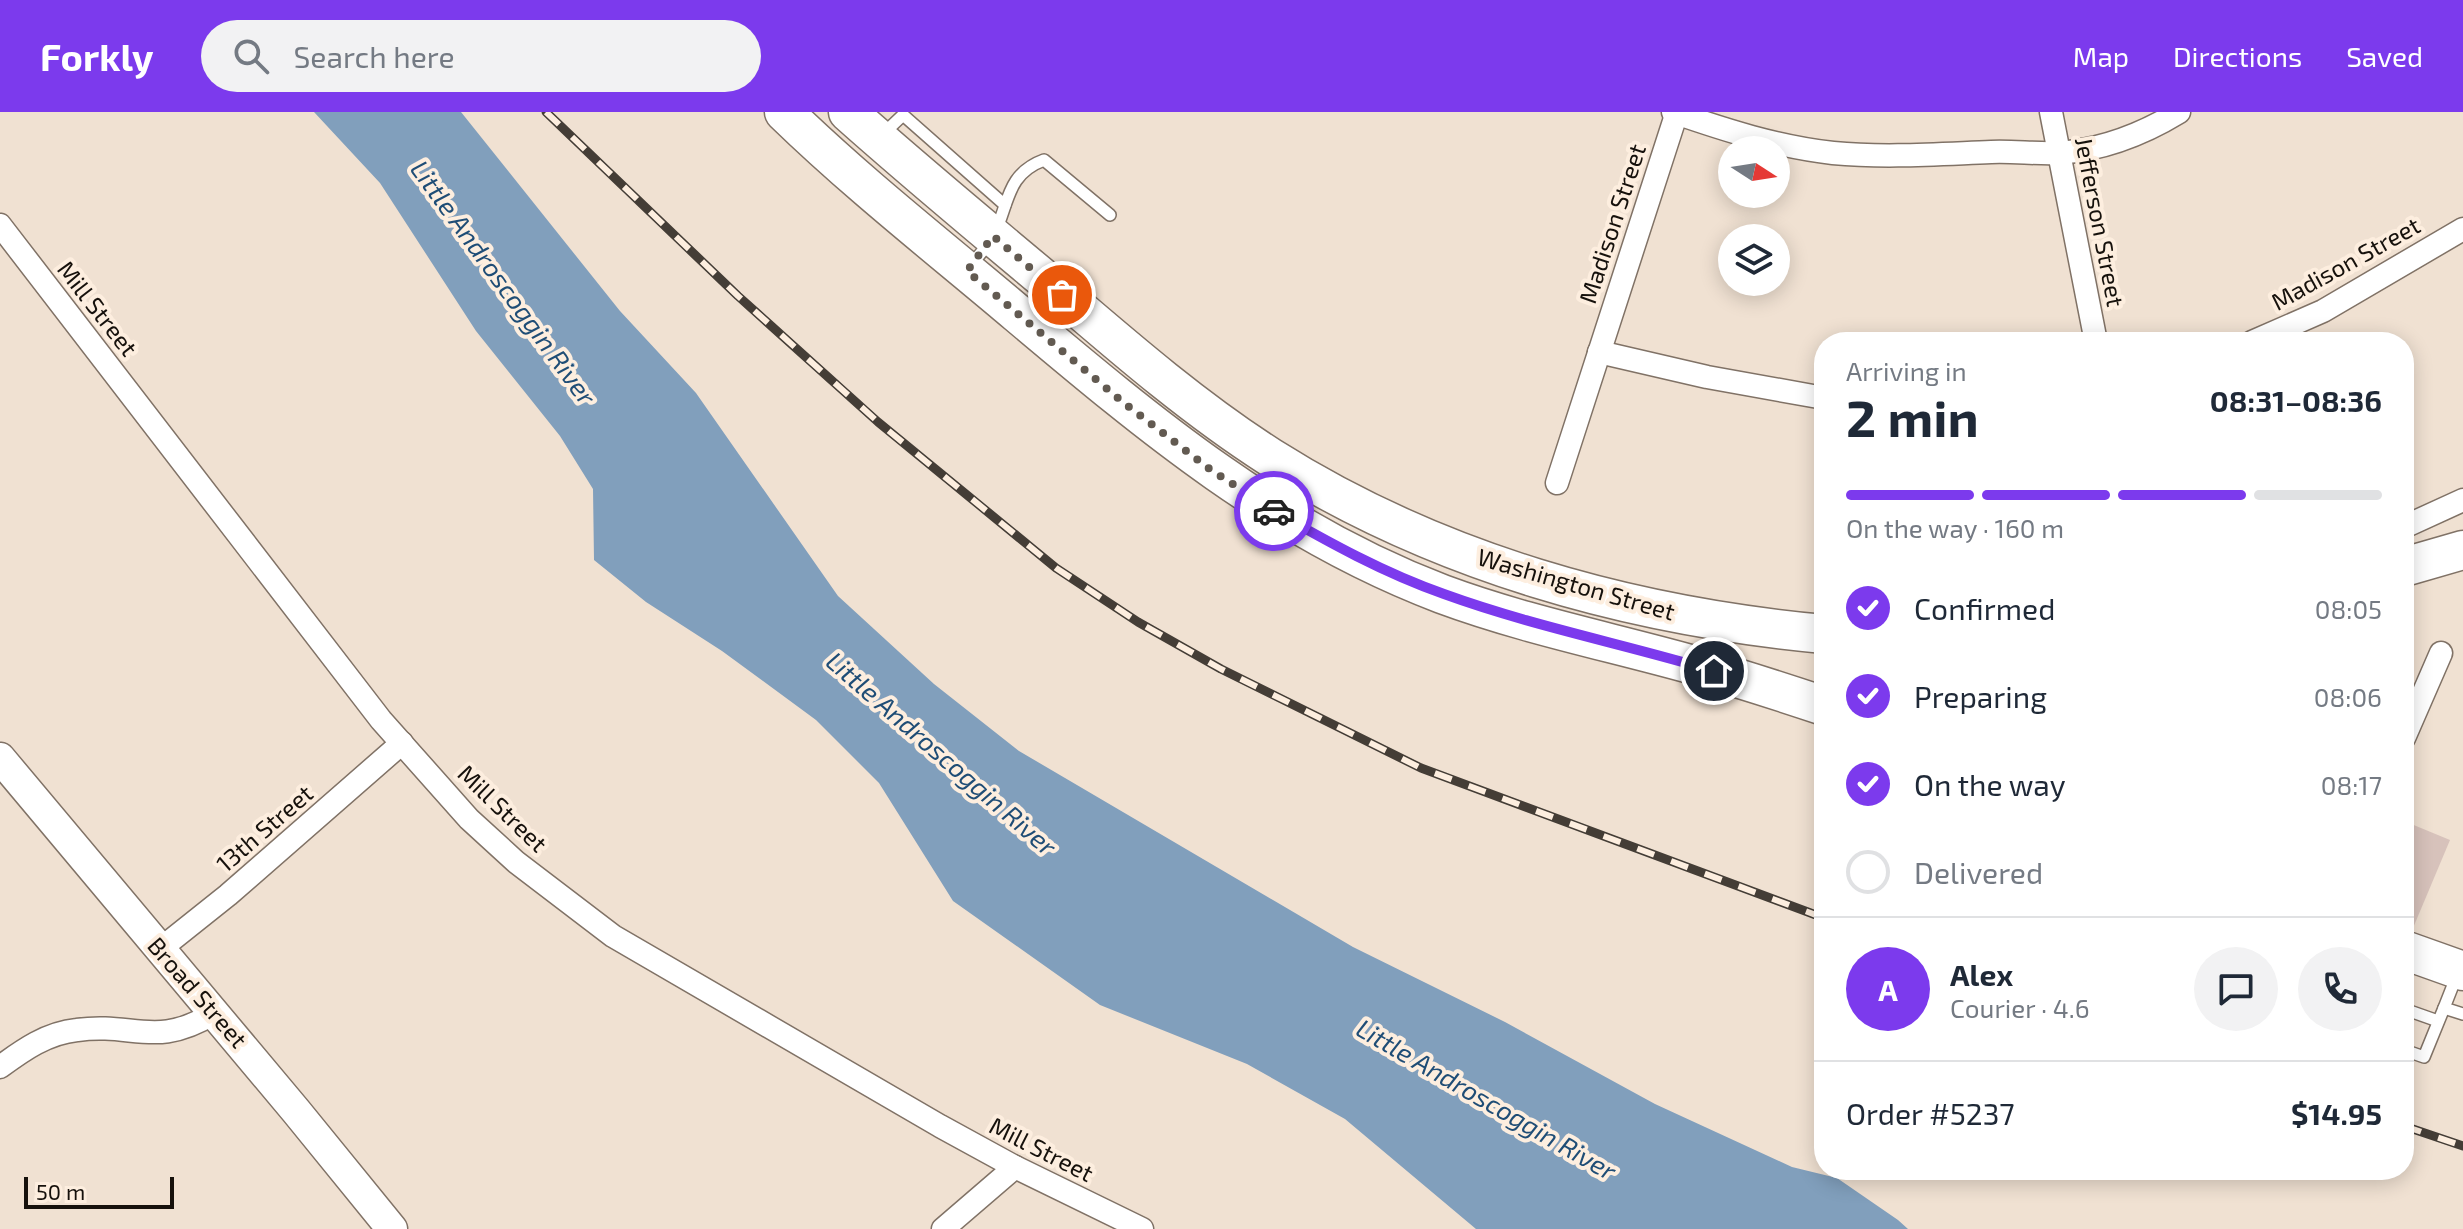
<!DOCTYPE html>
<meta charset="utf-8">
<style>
body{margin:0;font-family:"Exo 2",sans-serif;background:#f2f2f3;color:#1f2937;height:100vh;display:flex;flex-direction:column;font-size:30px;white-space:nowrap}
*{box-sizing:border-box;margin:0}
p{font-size:26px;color:#747a83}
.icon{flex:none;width:44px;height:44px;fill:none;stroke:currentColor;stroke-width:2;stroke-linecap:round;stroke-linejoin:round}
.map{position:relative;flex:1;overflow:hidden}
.sheet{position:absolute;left:1814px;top:220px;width:600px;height:848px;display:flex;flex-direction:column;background:#fff;border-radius:32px;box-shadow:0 4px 20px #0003}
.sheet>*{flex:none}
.needle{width:52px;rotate:102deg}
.tools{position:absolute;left:1718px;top:24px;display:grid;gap:16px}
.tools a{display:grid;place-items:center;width:72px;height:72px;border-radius:50%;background:#fff;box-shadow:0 4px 20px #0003;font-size:40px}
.scale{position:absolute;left:24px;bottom:20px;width:150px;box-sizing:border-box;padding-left:8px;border:4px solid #16110c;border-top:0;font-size:22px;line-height:28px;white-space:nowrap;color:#16110c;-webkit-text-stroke:6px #fdeedf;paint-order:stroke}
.pin{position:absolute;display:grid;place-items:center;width:68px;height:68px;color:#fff;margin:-34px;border:4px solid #fff;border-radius:50%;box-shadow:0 2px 8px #0007}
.courier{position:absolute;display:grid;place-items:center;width:80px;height:80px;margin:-40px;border:6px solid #7c3aed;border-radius:50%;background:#fff;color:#222;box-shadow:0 2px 10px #0007}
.summary em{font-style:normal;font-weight:700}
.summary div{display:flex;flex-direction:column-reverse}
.summary{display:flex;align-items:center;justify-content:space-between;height:136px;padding:0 32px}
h1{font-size:52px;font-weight:700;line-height:60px}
.bar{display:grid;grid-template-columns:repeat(4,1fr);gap:12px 8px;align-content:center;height:96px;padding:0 32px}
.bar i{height:10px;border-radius:6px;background:#e0e1e3}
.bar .selected{background:#7c3aed}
.bar p{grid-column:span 4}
.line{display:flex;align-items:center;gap:20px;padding:0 32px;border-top:2px solid #e0e1e3}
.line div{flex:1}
.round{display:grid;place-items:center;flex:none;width:84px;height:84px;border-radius:42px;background:#f2f2f3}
ol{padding:0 32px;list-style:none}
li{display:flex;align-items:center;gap:24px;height:88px}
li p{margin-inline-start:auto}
li .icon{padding:8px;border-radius:50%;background:#7c3aed;color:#fff;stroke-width:4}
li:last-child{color:#747a83}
li i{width:44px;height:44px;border:4px solid #e0e1e3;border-radius:50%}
header{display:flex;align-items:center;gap:48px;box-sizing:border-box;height:112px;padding:0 40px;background:#7c3aed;color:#fff}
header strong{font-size:38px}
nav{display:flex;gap:44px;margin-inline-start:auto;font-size:28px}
.search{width:560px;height:72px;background:#f2f2f3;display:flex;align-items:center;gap:20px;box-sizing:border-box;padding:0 28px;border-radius:44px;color:#747a83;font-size:30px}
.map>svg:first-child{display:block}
.water{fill:#819fbc}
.building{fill:#d7c2bb}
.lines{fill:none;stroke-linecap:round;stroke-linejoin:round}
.lane-casing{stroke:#807266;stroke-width:14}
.street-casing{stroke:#807266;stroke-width:25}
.secondary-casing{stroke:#807266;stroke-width:33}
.highway-casing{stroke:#807266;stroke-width:41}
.lane{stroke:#fff;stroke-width:11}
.street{stroke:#fff;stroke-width:22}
.secondary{stroke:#fff;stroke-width:30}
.highway{stroke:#fff;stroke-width:38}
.rail-casing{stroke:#443d36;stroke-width:9}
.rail{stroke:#fdeedf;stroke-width:6;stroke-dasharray:18;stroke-linecap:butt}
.done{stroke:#625a51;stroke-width:8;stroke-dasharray:0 14.4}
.route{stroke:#7c3aed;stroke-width:10}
.labels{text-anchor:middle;stroke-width:8;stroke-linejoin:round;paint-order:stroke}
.street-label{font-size:24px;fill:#16110c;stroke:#fdeedf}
.water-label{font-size:26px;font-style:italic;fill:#1f4d76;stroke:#fdeedf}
</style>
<header>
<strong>Forkly</strong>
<div class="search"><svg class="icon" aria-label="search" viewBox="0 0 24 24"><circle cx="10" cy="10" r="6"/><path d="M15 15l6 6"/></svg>Search here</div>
<nav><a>Map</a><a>Directions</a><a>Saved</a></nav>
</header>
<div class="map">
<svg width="2463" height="1117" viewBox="0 0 2463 1117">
<rect width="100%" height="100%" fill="#f0e1d2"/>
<path class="water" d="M 314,0 L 461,0 L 620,199 L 696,281 L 838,484 L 934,572 L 1019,639 L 1353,835 L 1505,910 L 1655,992 L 1792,1055 L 1837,1066 L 1898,1108 L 1908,1117 L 1476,1117 L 1345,1007 L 1247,952 L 1100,893 L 953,789 L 879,671 L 816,608 L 722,539 L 646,490 L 594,448 L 593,377 L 560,324 L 476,219 L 380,71 Z"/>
<path class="building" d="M 2404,709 L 2450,728 L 2413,816 L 2404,812 Z"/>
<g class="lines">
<defs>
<g id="lane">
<path d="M 883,22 L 903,3 L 1005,93"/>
<path d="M 971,153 C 978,144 988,134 994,123 C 1009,92 1006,62 1044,48 L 1110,103"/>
<path d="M 2457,863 L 2444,896 L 2463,902"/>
<path d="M 2404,897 L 2438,909"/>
<path d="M 2404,938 L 2424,945 L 2444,896"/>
</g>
<g id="street">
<path d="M 1673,0 C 1725,18 1778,35 1833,41 C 1885,46 1939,42 1991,40 C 2013,39 2036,42 2058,41 C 2101,38 2143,22 2179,0"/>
<path d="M 2051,0 L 2096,230"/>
<path d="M 0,113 L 381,608 L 469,707 L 516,750 L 613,824 L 940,1014 L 1015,1055 L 1142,1117"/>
<path d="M 2252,230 L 2323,199 L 2463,117"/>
<path d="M 1599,240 L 1707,265 L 1824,286"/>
<path d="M 1557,371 L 1677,0"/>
<path d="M 2404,415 L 2463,388"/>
<path d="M 2404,626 L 2441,541"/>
<path d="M 159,838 L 228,783 L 402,631"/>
<path d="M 0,955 C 23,938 47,921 77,918 C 134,910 156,937 214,901"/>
<path d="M 943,1117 L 1015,1055"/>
</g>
<path id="secondary" d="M 0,646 L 296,999 L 392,1117"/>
<g id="highway">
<path d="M 784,0 C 854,68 931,129 1006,192 C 1144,308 1271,417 1442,482 C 1523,512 1607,529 1690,552 C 1735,565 1779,579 1824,594"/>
<path d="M 848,0 C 914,59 983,116 1051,173 C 1121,233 1192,295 1270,345 C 1436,450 1629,504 1824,522"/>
<path d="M 2404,455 L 2463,438"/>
<path d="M 2404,838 L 2463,859"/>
</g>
</defs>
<use href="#lane" class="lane-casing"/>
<use href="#street" class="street-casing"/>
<use href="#secondary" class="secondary-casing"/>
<use href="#highway" class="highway-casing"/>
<use href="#lane" class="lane"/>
<use href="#street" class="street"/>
<use href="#secondary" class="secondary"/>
<use href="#highway" class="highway"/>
<defs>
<g id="rail">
<path d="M 546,0 L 738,184 L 878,310 L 1056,456 L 1138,510 L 1221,557 L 1421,656 L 1824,806"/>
<path d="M 2404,1014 L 2463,1034"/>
</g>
</defs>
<use href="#rail" class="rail-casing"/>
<use href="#rail" class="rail"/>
</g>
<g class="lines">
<path class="done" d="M 1062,183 L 993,124 L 967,159 L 1124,291 L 1211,358 L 1274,399"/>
<path class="route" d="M 1274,399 C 1328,430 1384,461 1444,482 C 1532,514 1624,532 1714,559"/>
</g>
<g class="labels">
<g class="street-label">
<text transform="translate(2099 110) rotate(79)" y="8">Jefferson Street</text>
<text transform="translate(1613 112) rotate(-72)" y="8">Madison Street</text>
<text transform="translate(2346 152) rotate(-29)" y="8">Madison Street</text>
<text transform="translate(97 197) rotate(52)" y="8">Mill Street</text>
<text transform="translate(1576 473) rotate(16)" y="8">Washington Street</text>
<text transform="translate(502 697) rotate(44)" y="8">Mill Street</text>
<text transform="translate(265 717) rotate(-41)" y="8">13th Street</text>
<text transform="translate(197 881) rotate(49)" y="8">Broad Street</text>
<text transform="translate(1041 1038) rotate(27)" y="8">Mill Street</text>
</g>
<g class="water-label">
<text transform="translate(503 171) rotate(54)" y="9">Little Androscoggin River</text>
<text transform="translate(941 642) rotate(41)" y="9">Little Androscoggin River</text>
<text transform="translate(1486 988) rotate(30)" y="9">Little Androscoggin River</text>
</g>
</g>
</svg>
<div class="tools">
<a><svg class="needle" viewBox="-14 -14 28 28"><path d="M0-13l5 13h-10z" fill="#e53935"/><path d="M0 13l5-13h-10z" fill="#747a83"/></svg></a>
<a><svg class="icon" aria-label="layers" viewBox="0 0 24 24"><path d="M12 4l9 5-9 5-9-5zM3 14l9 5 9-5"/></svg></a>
</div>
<div class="scale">50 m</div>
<div class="pin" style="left:1062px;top:183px;background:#ea580c"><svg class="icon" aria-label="bag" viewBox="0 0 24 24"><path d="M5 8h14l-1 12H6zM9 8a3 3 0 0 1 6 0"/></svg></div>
<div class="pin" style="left:1714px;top:559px;background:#1f2937"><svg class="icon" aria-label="home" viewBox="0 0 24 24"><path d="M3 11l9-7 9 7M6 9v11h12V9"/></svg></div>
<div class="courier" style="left:1274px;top:399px"><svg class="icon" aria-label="car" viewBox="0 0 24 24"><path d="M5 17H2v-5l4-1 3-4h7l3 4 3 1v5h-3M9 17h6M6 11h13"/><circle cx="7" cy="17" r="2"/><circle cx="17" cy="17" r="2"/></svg></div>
<section class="sheet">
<div class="summary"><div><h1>2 min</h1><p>Arriving in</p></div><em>08:31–08:36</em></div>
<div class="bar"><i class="selected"></i><i class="selected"></i><i class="selected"></i><i></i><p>On the way · 160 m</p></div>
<ol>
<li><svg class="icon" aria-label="check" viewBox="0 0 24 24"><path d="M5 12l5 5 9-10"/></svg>Confirmed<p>08:05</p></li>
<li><svg class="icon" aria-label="check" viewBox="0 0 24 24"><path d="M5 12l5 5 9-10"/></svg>Preparing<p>08:06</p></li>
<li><svg class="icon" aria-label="check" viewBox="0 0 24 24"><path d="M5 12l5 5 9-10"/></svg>On the way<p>08:17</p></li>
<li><i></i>Delivered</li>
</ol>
<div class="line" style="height:144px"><b class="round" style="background:#7c3aed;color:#fff">A</b><div><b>Alex</b><p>Courier · 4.6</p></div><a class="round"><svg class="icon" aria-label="chat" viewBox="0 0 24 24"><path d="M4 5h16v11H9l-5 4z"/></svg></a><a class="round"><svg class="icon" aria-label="phone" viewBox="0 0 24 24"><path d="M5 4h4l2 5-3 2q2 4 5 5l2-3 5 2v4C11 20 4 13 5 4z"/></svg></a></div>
<div class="line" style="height:104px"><div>Order #5237</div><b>$14.95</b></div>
</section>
</div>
